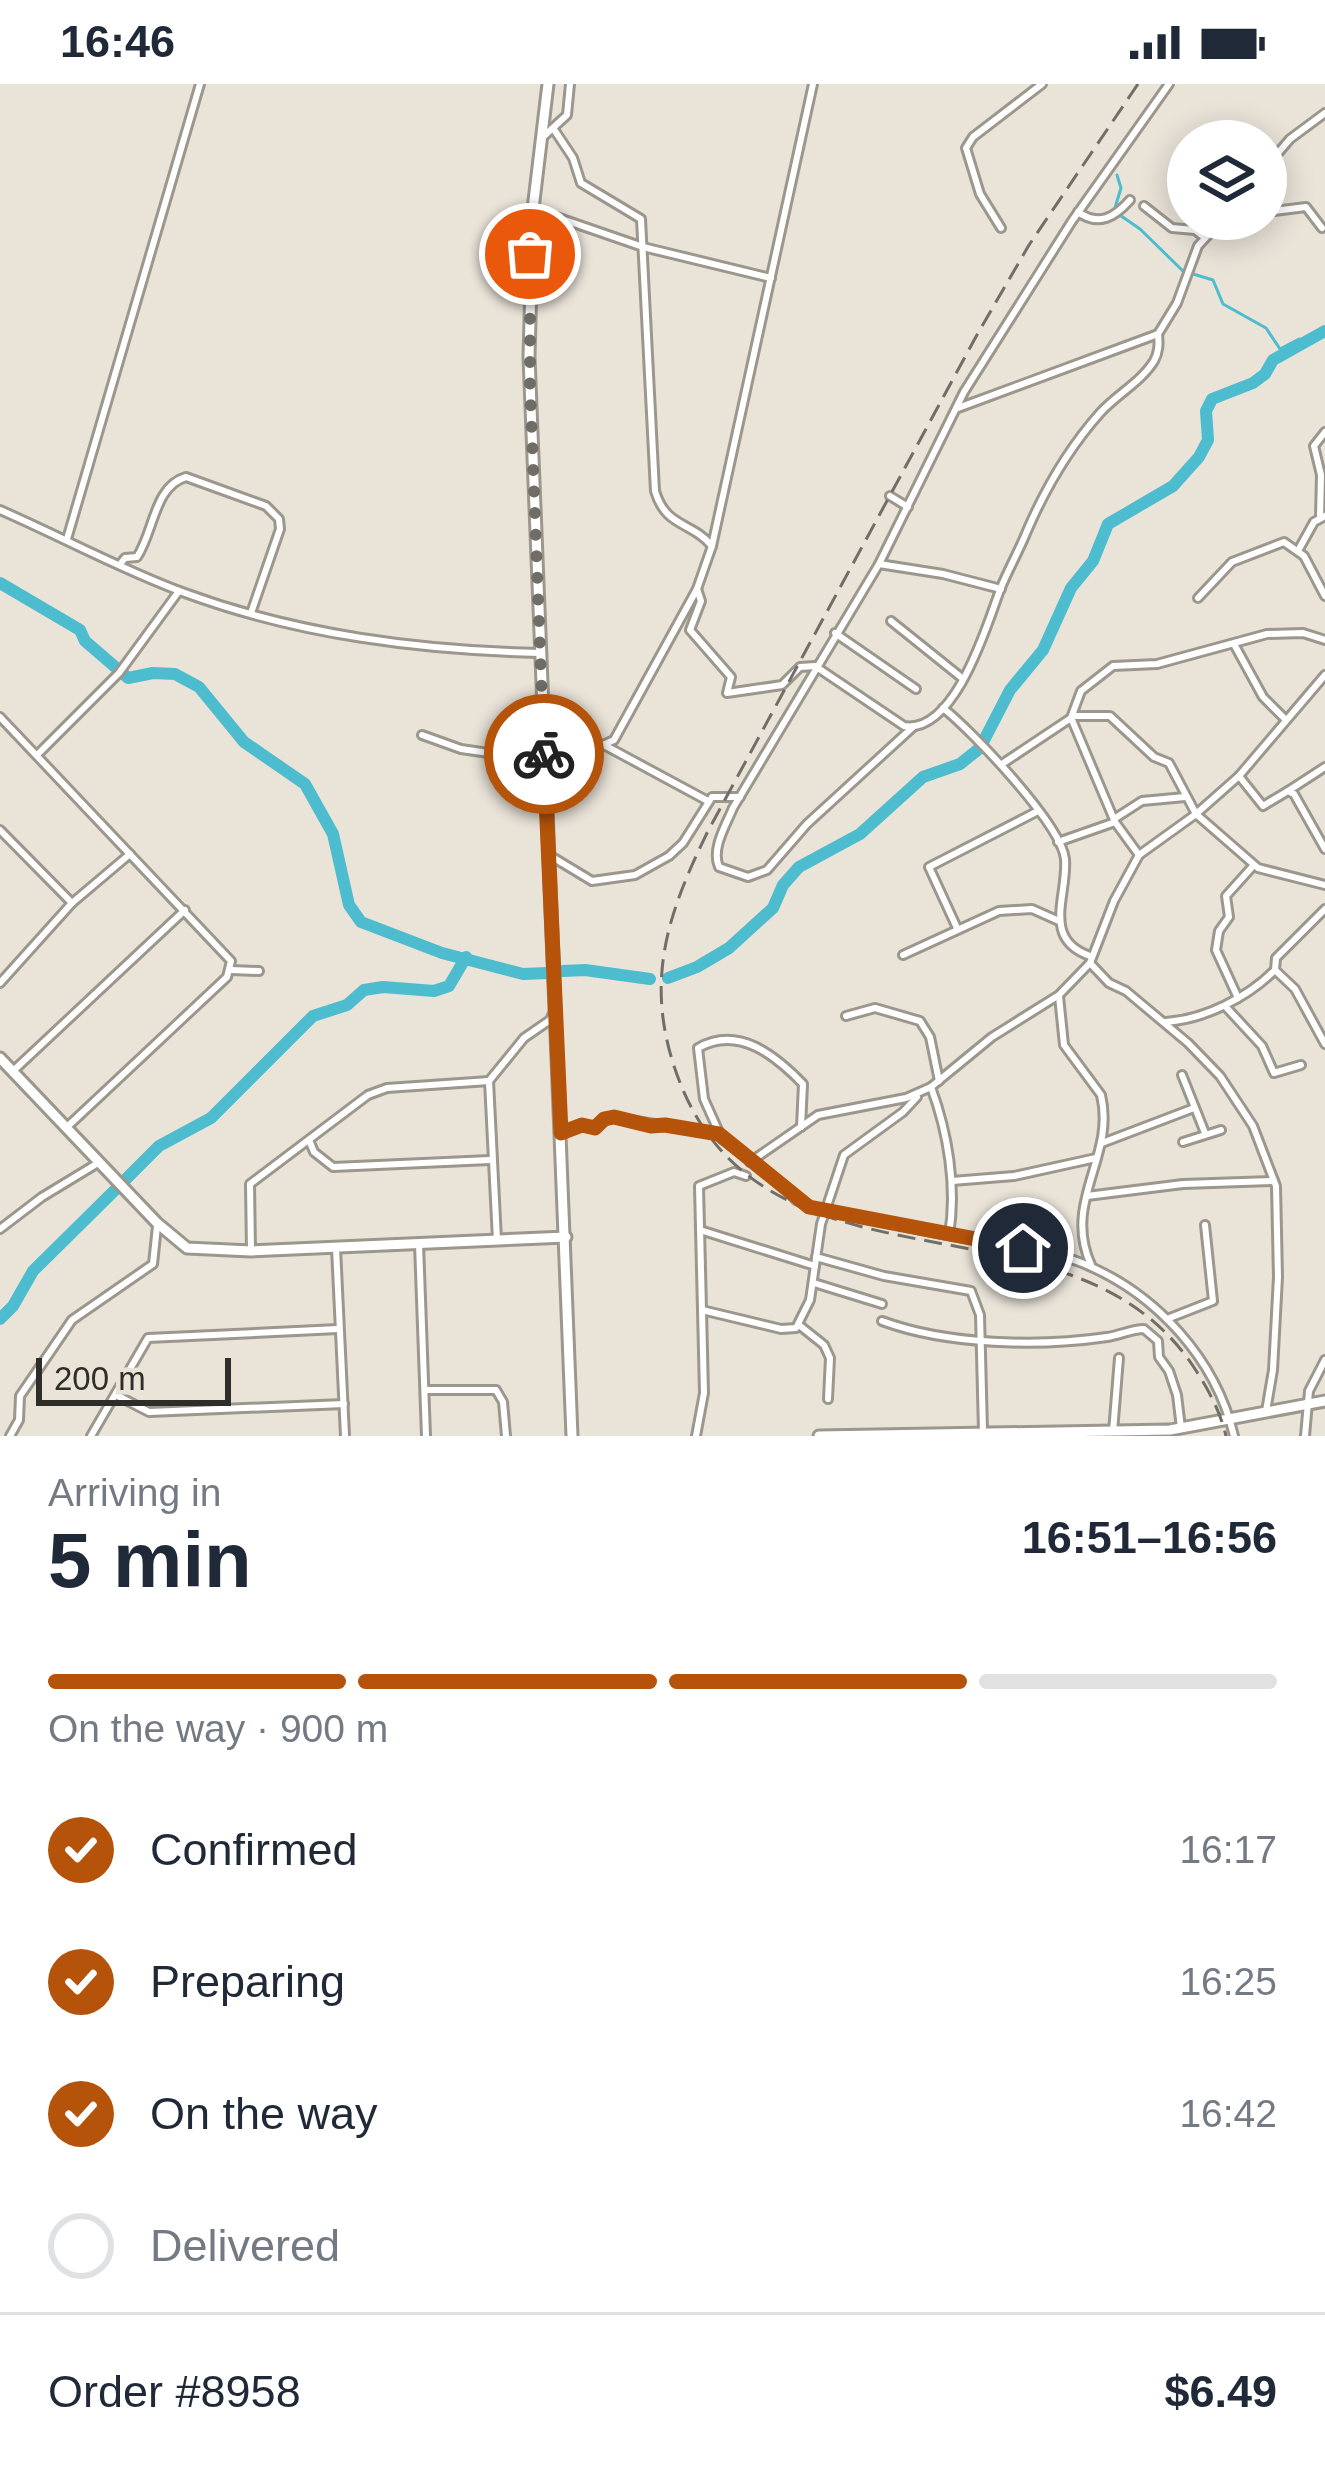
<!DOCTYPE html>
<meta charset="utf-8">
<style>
body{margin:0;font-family:Helvetica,sans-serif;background:#f6f6f7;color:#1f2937;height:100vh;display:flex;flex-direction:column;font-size:45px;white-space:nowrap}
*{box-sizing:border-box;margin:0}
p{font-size:39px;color:#747a83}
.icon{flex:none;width:66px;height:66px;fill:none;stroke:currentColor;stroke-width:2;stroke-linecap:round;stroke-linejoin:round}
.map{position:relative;height:1352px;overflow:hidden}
.panel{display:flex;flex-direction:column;background:#fff;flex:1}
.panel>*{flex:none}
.buttons{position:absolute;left:1167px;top:36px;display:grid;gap:24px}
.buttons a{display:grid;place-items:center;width:120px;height:120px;border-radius:50%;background:#fff;box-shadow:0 6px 30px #0003;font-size:60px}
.scale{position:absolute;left:36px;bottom:30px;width:195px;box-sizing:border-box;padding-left:12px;border:6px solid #2f2d29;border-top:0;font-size:33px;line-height:42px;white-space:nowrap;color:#2f2d29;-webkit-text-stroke:9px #e9e3d8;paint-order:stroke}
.pin{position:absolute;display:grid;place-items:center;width:102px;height:102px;color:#fff;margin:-51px;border:6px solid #fff;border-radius:50%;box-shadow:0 3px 12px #0007}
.courier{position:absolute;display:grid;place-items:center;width:120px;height:120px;margin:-60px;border:9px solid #b45309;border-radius:50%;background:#fff;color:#222;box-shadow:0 3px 15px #0007}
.headline em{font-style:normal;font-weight:800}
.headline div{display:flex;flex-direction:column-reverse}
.headline{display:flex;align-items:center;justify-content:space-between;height:204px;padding:0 48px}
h1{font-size:78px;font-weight:800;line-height:90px}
.bar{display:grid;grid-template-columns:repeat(4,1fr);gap:18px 12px;align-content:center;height:144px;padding:0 48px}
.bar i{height:15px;border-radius:9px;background:#e0e1e3}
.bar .active{background:#b45309}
.bar p{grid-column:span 4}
.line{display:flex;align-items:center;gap:30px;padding:0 48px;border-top:3px solid #e0e1e3}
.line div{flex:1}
ol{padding:0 48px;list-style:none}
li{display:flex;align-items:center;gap:36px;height:132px}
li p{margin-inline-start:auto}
li .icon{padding:12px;border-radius:50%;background:#b45309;color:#fff;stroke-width:4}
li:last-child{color:#747a83}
li i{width:66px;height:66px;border:6px solid #e0e1e3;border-radius:50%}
.status{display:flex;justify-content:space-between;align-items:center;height:84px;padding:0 60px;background:#fff;direction:ltr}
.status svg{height:33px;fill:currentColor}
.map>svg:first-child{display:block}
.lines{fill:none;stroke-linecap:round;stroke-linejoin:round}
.stream{stroke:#4dbccf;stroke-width:3}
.river{stroke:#4dbccf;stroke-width:12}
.street-casing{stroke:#9c978d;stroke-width:12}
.secondary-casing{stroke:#9c978d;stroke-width:15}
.street{stroke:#fff;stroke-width:6}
.secondary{stroke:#fff;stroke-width:9}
.rail{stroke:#716d67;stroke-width:3;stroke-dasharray:18 9;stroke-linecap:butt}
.done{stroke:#706d66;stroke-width:12;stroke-dasharray:0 21.6}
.route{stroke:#b45309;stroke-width:15}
</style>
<div class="status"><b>16:46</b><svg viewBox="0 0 49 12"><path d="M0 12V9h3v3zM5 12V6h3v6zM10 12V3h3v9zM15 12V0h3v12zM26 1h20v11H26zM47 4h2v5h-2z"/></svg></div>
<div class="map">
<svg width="1325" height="1352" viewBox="0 0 1325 1352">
<rect width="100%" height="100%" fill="#e9e3d8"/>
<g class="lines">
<g class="stream">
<path d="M 1117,91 L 1121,104 L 1114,127 L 1140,145 L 1184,188"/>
<path d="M 1190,189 L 1213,196 L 1223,220 L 1266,244 L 1280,265 L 1299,255 L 1308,257"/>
</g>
<g class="river">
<path d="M 0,499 L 80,546 L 85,557 L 128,594 L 153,589 L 175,590 L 199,603 L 244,658 L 305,700 L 333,750 L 349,821 L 361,838 L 442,869 L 523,890 L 548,889"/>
<path d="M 563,887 L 585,886 L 650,895"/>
<path d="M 668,894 L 697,883 L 729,864 L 773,824 L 783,801 L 799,783 L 860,750 L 923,693 L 960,680 L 980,664 L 1010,606 L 1043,566 L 1071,504 L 1093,477 L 1108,440 L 1173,402 L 1199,373 L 1208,356 L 1206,327 L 1212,315 L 1253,299 L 1265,290 L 1273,276 L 1325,247"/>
<path d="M 125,1096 L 159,1062 L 211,1034 L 313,932 L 347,921 L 364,906 L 383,903 L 434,907 L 449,902 L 466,873"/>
<path d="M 0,1235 L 13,1222 L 33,1187 L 116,1105"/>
</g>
<defs>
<g id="street">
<path d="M 553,44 L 573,74 L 581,99 L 641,135 L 655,407 C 666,444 691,437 712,462"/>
<path d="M 543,53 L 567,31 L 570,0"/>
<path d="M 1266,83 L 1290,55 L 1325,29"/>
<path d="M 1266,118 L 1274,127 L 1306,123 L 1322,144"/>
<path d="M 1144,122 L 1172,144 L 1195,146 L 1204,153"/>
<path d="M 533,125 L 643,163 L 771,194"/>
<path d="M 1078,128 C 1099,143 1115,133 1130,116"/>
<path d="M 1001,144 L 980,110 L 966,64 L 973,53 L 1042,0"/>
<path d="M 958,324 L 1158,250 L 1177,219 L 1198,162 L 1223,135"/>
<path d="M 890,412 L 908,423"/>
<path d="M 0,426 C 62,453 122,486 185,509 C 299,551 419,566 539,569"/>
<path d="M 1320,433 L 1321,391 L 1314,362 L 1325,348"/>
<path d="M 67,455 L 200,0"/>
<path d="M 1299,465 L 1314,438 L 1325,432"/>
<path d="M 121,479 L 125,474 L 137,473 C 154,448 154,402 186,393 L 266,422 L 279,435 L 280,445 L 251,529"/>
<path d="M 879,480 L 943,490 L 1001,505"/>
<path d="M 697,505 L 701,517 L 690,546 L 731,593 L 727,609 L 782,601 L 800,583 L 815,582 L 904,642 C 955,650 987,541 1000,506 C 1008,486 1019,467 1027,447 C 1046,403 1068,365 1100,329 C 1116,311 1141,298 1154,277 C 1159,268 1159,260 1158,250"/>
<path d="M 1198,514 L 1232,478 L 1284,458 L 1304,472 L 1325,512"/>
<path d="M 891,537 L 962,594"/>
<path d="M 835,549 L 916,605"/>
<path d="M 1234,560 L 1263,613 L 1286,636"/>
<path d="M 943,624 C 972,647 1061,740 1065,775 C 1068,811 1041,855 1090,872"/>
<path d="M 1073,632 L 1110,632 L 1154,673 L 1169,679 L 1196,730 L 1258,784 L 1325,801"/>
<path d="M 0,633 L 231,877 L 227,893 L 67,1043"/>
<path d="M 1072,636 L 1115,738 L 1139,771"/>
<path d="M 913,643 L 807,740 L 767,786 L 748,793 L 719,783 C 711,765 726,741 733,724 L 879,480 L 964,308 L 1072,137 L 1169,0"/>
<path d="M 422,651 L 461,665 L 544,677"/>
<path d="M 604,661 L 706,716"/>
<path d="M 543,668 L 596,664 L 614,656 L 697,505 L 712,462 L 813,0"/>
<path d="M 37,671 L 119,589 L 179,507"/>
<path d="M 1002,680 L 1071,634 L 1081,607 L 1113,582 L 1157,580 L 1267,550 L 1303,549 L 1325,556"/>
<path d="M 1239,692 L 1263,722 L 1288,707 L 1294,710 L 1325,765"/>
<path d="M 1288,707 L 1325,683"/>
<path d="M 1114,735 L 1142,717 L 1185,713"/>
<path d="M 0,746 L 72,819 L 130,770"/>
<path d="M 1058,758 L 1115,738"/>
<path d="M 549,771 L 592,797 L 635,791 L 669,772 L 683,759 L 712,713 L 740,713"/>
<path d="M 957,844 L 929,783 L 1036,728"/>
<path d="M 903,871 L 999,827 L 1032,825 L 1059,837"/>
<path d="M 1090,879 L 1109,899 L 1126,907 L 1188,959 L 1220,992 L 1253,1042 L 1276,1102 L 1278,1193 L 1273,1286 L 1266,1327"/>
<path d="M 231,886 L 259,887"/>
<path d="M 1275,886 L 1295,905 L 1325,960"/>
<path d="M 0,899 L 72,819"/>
<path d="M 1059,912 L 1064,961 L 1101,1011 C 1116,1073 1062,1117 1091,1181"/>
<path d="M 1238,914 L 1216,866 L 1219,847 L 1229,833 L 1226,812 L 1253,782"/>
<path d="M 1225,922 L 1262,962 L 1274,989 L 1301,981"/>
<path d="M 846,932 L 875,924 L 920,937 L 930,953 L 939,997"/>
<path d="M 1166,938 C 1205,935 1247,914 1275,886 L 1276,874 L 1325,825"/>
<path d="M 12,988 L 185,826"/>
<path d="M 1182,991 L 1205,1049"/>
<path d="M 931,1003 C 948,1049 957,1103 949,1151"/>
<path d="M 801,1043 L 803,1000 C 775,971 738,941 698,964 L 704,1015 L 722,1055 L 780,1098 L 796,1116 L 820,1127 C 863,1133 905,1143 947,1151 C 992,1159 1039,1162 1082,1179 C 1156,1209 1216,1275 1234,1352"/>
<path d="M 561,1049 L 582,1041 L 595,1044 L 610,1033 L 719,1050"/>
<path d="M 309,1056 L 314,1068 L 333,1083 L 490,1076"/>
<path d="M 1183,1058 L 1221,1046"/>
<path d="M 1102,1059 L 1194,1024"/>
<path d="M 750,1078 L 818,1031 L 906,1014 L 931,1003 L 992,953 L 1059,911 L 1090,879 L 1114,817 L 1139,771 L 1196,730 L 1239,692 L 1325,591"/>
<path d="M 952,1097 L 1014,1092 L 1096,1074"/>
<path d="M 1087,1112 L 1183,1100 L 1274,1097"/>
<path d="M 0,1145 L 42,1113 L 98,1079"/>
<path d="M 700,1146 L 815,1182"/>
<path d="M 497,1156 L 489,997 L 524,954 L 550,936 L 553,929"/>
<path d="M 419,1160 L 426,1352"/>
<path d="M 336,1164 L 345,1352"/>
<path d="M 251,1167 L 250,1100 L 368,1011 L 387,1004 L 489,997"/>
<path d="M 816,1173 L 884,1192 L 971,1207 L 980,1231 L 983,1347"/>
<path d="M 814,1199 L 882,1220"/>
<path d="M 702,1226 L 781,1245 L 796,1244 L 810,1216 L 821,1140 L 844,1071 L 903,1028 L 917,1013"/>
<path d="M 1167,1235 L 1213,1217 L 1205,1141"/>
<path d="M 882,1237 C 947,1261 1039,1263 1107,1253 C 1120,1251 1132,1245 1144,1245 L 1158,1257 L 1159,1273 L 1169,1287 L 1177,1311 L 1181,1344"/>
<path d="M 799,1241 L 824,1261 L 830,1274 L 828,1315"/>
<path d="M 425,1306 L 496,1306 L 503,1318 L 506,1352"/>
<path d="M 116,1311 L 149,1328 L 344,1320"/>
<path d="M 1113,1348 L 1119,1274"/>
<path d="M 10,1352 L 19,1336 L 20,1312 L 72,1236 L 153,1180 L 157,1142"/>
<path d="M 91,1352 L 148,1254 L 338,1245"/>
<path d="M 696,1352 L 704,1309 L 699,1102 L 734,1088 L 746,1092"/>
<path d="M 1305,1352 L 1309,1307 L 1325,1276"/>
</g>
<g id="secondary">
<path d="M 548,0 L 533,125 L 529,273 L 572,1352"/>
<path d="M 0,974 L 157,1139 L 187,1164 L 251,1167 L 566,1153"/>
<path d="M 819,1352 L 1170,1346 L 1325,1317"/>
</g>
</defs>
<use href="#street" class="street-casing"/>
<use href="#secondary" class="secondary-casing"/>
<use href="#street" class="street"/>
<use href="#secondary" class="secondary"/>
<path class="rail" d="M 1138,0 L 1029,161 L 978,249 L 708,747 C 669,827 645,893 674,982 C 755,1230 1063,1095 1191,1279 C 1206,1301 1220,1326 1226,1352"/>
</g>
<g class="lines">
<path class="done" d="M 530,170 L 530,301 L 544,670"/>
<path class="route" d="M 544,670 L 561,1049 L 582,1041 L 595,1044 L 604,1035 L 614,1033 L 651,1042 L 665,1041 L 719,1050 L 809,1123 L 1023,1164"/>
</g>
</svg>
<div class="buttons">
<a><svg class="icon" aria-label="layers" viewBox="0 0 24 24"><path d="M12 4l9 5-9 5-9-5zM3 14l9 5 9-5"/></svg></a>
</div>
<div class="scale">200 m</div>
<div class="pin" style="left:530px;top:170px;background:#ea580c"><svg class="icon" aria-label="bag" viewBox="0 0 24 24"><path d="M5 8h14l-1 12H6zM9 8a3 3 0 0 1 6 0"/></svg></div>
<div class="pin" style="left:1023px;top:1164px;background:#1f2937"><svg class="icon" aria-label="home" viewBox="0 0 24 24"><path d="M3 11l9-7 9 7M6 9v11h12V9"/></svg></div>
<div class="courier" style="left:544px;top:670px"><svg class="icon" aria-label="bike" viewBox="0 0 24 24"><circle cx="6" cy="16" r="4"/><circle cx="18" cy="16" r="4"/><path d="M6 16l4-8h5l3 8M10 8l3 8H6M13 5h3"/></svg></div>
</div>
<section class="panel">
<div class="headline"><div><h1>5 min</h1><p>Arriving in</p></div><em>16:51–16:56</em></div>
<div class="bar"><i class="active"></i><i class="active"></i><i class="active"></i><i></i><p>On the way · 900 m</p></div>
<ol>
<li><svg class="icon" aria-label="check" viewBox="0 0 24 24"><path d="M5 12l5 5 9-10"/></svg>Confirmed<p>16:17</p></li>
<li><svg class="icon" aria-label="check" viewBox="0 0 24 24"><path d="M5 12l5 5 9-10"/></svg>Preparing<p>16:25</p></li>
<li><svg class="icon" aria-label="check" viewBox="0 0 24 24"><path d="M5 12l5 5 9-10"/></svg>On the way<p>16:42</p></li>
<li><i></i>Delivered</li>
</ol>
<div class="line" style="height:156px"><div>Order #8958</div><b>$6.49</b></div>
</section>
